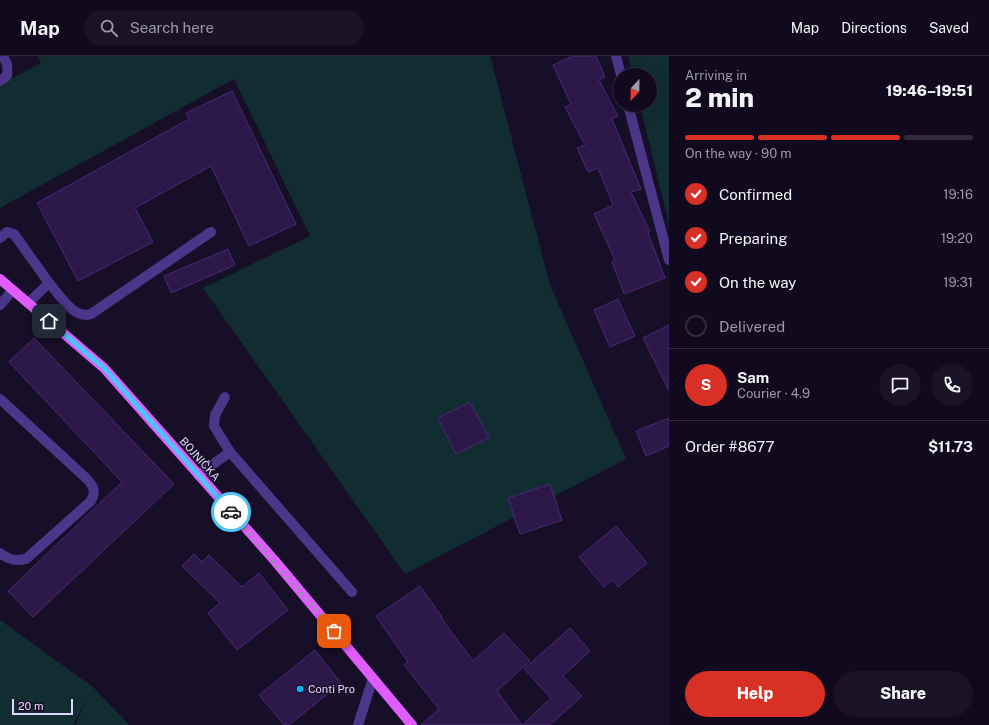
<!DOCTYPE html>
<meta charset="utf-8">
<style>
body{margin:0;font-family:"Public Sans",sans-serif;background:#1a1327;color:#f1f3f6;height:100vh;display:flex;flex-direction:column;font-size:15px;white-space:nowrap}
*{box-sizing:border-box;margin:0}
p{font-size:13px;color:#9c9aa4}
.icon{flex:none;width:22px;height:22px;fill:none;stroke:currentColor;stroke-width:2;stroke-linecap:round;stroke-linejoin:round}
.map{position:relative;flex:1;overflow:hidden}
.side{display:flex;flex-direction:column;background:#110a1e;width:320px}
.side>*{flex:none}
.needle{width:26px;rotate:202deg}
.fabs{position:absolute;left:613px;top:12px;display:grid;gap:8px}
.fabs a{display:grid;place-items:center;width:44px;height:44px;border-radius:50%;background:#110a1e;box-shadow:0 4px 16px #0002,0 0 0 1px #302b3c;font-size:20px}
.scale{position:absolute;left:12px;bottom:10px;width:61px;box-sizing:border-box;padding-left:4px;border:2px solid #e2d5ff;border-top:0;font-size:11px;line-height:14px;white-space:nowrap;color:#e2d5ff;-webkit-text-stroke:3px #170e28;paint-order:stroke}
.pin{position:absolute;display:grid;place-items:center;width:34px;height:34px;color:#fff;margin:-17px;border-radius:8px;box-shadow:0 2px 6px #0006}
.courier{position:absolute;display:grid;place-items:center;width:40px;height:40px;margin:-20px;border:3px solid #4fc3f7;border-radius:50%;background:#fff;color:#222;box-shadow:0 1px 5px #0007}
.overview em{font-style:normal;font-weight:800}
.overview div{display:flex;flex-direction:column-reverse}
.overview{display:flex;align-items:center;justify-content:space-between;height:68px;padding:0 16px}
h1{font-size:26px;font-weight:800;line-height:30px}
.bar{display:grid;grid-template-columns:repeat(4,1fr);gap:6px 4px;align-content:center;height:48px;padding:0 16px}
.bar i{height:5px;border-radius:3px;background:#302b3c}
.bar .selected{background:#d93025}
.bar p{grid-column:span 4}
.line{display:flex;align-items:center;gap:10px;padding:0 16px;border-top:1px solid #302b3c}
.line div{flex:1}
.round{display:grid;place-items:center;flex:none;width:42px;height:42px;border-radius:21px;background:#1a1327}
ol{padding:0 16px;list-style:none}
li{display:flex;align-items:center;gap:12px;height:44px}
li p{margin-inline-start:auto}
li .icon{padding:4px;border-radius:50%;background:#d93025;color:#fff;stroke-width:4}
li:last-child{color:#9c9aa4}
li i{width:22px;height:22px;border:2px solid #302b3c;border-radius:50%}
.action{display:flex;gap:8px;margin-top:auto;padding:8px 16px}
.action a{flex:1;height:46px;border-radius:24px;background:#d93025;color:#fff;font-size:16px;font-weight:800;line-height:46px;text-align:center}
.action a+a{background:#1a1327;color:#f1f3f6}
header{display:flex;align-items:center;gap:24px;box-sizing:border-box;height:56px;padding:0 20px;background:#110a1e;border-bottom:1px solid #302b3c}
header strong{font-size:19px}
nav{display:flex;gap:22px;margin-inline-start:auto;font-size:14px}
.search{width:280px;height:36px;background:#1a1327;display:flex;align-items:center;gap:10px;box-sizing:border-box;padding:0 14px;border-radius:22px;color:#9c9aa4;font-size:15px}
main{display:flex;flex:1;min-height:0}
.map>svg:first-child{display:block}
.green{fill:#112d32}
.building{fill:#2c194a;stroke:#482a77}
.lines{fill:none;stroke-linecap:round;stroke-linejoin:round}
.minor{stroke:#4a3789;stroke-width:10}
.major{stroke:#e15cff;stroke-width:10}
.done{stroke:#9b8fb4;stroke-width:4;stroke-dasharray:0 7.2}
.route{stroke:#4fc3f7;stroke-width:5}
.poi-dot{fill:#01b5ff;stroke:#170e28;stroke-width:1.5}
.labels{text-anchor:middle;stroke-width:3;stroke-linejoin:round;paint-order:stroke}
.street-label{font-size:11px;fill:#e2d5ff;stroke:#170e28}
.poi-label{font-size:11px;fill:#e2d5ff;stroke:#170e28;text-anchor:start}
</style>
<header>
<strong>Map</strong>
<div class="search"><svg class="icon" aria-label="search" viewBox="0 0 24 24"><circle cx="10" cy="10" r="6"/><path d="M15 15l6 6"/></svg>Search here</div>
<nav><a>Map</a><a>Directions</a><a>Saved</a></nav>
</header>
<main>
<div class="map">
<svg width="669" height="669" viewBox="0 0 669 669">
<rect width="100%" height="100%" fill="#170e28"/>
<g class="green">
<path d="M 38,0 L 490,0 L 550,229 L 626,403 L 405,518 L 203,232 L 310,180 L 234,23 L 0,152 L 0,29 L 41,7 Z"/>
<path d="M 628,0 L 669,0 L 669,168 L 640,49 L 650,49 L 650,19 L 633,19 Z"/>
<path d="M 0,564 L 93,631 L 129,669 L 75,669 L 87,643 L 73,669 L 0,669 Z"/>
</g>
<g class="building">
<path d="M 573,0 L 596,0 L 605,21 L 599,24 L 618,60 L 612,63 L 641,133 L 631,136 L 650,176 L 648,177 L 665,222 L 624,238 L 612,206 L 615,204 L 594,158 L 613,149 L 598,112 L 588,116 L 577,92 L 585,89 L 565,51 L 571,48 L 553,9 Z"/>
<path d="M 232,35 L 296,168 L 249,190 L 211,110 L 135,152 L 153,186 L 78,225 L 37,147 L 189,63 L 186,57 Z"/>
<path d="M 228,193 L 235,209 L 171,237 L 164,220 Z"/>
<path d="M 618,243 L 635,280 L 610,291 L 594,254 Z"/>
<path d="M 669,269 L 669,335 L 643,282 Z"/>
<path d="M 34,282 L 174,428 L 33,561 L 8,535 L 122,426 L 9,306 Z"/>
<path d="M 470,346 L 489,382 L 456,398 L 438,362 Z"/>
<path d="M 669,362 L 669,390 L 646,400 L 636,375 Z"/>
<path d="M 550,428 L 562,464 L 520,478 L 508,442 Z"/>
<path d="M 616,470 L 647,507 L 618,531 L 612,524 L 604,531 L 579,501 Z"/>
<path d="M 194,498 L 202,506 L 209,499 L 242,531 L 259,517 L 288,554 L 237,594 L 208,557 L 220,547 L 182,510 Z"/>
<path d="M 420,530 L 442,561 L 441,562 L 473,605 L 504,577 L 530,605 L 497,635 L 522,669 L 551,642 L 524,613 L 570,572 L 590,595 L 563,620 L 582,640 L 550,669 L 421,669 L 439,653 L 404,609 L 408,606 L 376,560 Z"/>
<path d="M 315,594 L 341,627 L 289,669 L 284,669 L 259,639 Z"/>
</g>
<g class="lines">
<g class="minor">
<path d="M 616,0 L 621,19"/>
<path d="M 0,25 L 7,20 C 8,11 8,7 2,0"/>
<path d="M 628,49 L 669,204"/>
<path d="M 0,182 L 7,176 L 14,178 L 49,227"/>
<path d="M 28,247 L 49,227 C 59,238 74,264 91,258 L 211,176"/>
<path d="M 0,249 L 13,234"/>
<path d="M 225,341 L 215,359 L 214,370 L 230,396"/>
<path d="M 0,343 L 87,423 C 94,431 96,435 91,445 L 26,503 C 15,505 9,504 0,497"/>
<path d="M 198,419 L 230,396 L 352,536"/>
<path d="M 358,669 L 373,622"/>
</g>
<path class="major" d="M 0,223 L 104,312 L 275,505 L 412,669"/>
</g>
<g class="lines">
<path class="done" d="M 231,456 L 334,575"/>
<path class="route" d="M 49,265 L 104,312 L 231,456"/>
</g>
<circle class="poi-dot" cx="300" cy="633" r="4"/>
<g class="labels">
<g class="street-label">
<text transform="translate(200 403) rotate(48)" y="4">BOJNIČKA</text>
</g>
<g class="poi-label">
<text x="308" y="637">Conti Pro</text>
</g>
</g>
</svg>
<div class="fabs">
<a><svg class="needle" viewBox="-14 -14 28 28"><path d="M0-13l5 13h-10z" fill="#e53935"/><path d="M0 13l5-13h-10z" fill="#9c9aa4"/></svg></a>
</div>
<div class="scale">20 m</div>
<div class="pin" style="left:334px;top:575px;background:#ea580c"><svg class="icon" aria-label="bag" viewBox="0 0 24 24"><path d="M5 8h14l-1 12H6zM9 8a3 3 0 0 1 6 0"/></svg></div>
<div class="pin" style="left:49px;top:265px;background:#1f2937"><svg class="icon" aria-label="home" viewBox="0 0 24 24"><path d="M3 11l9-7 9 7M6 9v11h12V9"/></svg></div>
<div class="courier" style="left:231px;top:456px"><svg class="icon" aria-label="car" viewBox="0 0 24 24"><path d="M5 17H2v-5l4-1 3-4h7l3 4 3 1v5h-3M9 17h6M6 11h13"/><circle cx="7" cy="17" r="2"/><circle cx="17" cy="17" r="2"/></svg></div>
</div>
<section class="side">
<div class="overview"><div><h1>2 min</h1><p>Arriving in</p></div><em>19:46–19:51</em></div>
<div class="bar"><i class="selected"></i><i class="selected"></i><i class="selected"></i><i></i><p>On the way · 90 m</p></div>
<ol>
<li><svg class="icon" aria-label="check" viewBox="0 0 24 24"><path d="M5 12l5 5 9-10"/></svg>Confirmed<p>19:16</p></li>
<li><svg class="icon" aria-label="check" viewBox="0 0 24 24"><path d="M5 12l5 5 9-10"/></svg>Preparing<p>19:20</p></li>
<li><svg class="icon" aria-label="check" viewBox="0 0 24 24"><path d="M5 12l5 5 9-10"/></svg>On the way<p>19:31</p></li>
<li><i></i>Delivered</li>
</ol>
<div class="line" style="height:72px"><b class="round" style="background:#d93025;color:#fff">S</b><div><b>Sam</b><p>Courier · 4.9</p></div><a class="round"><svg class="icon" aria-label="chat" viewBox="0 0 24 24"><path d="M4 5h16v11H9l-5 4z"/></svg></a><a class="round"><svg class="icon" aria-label="phone" viewBox="0 0 24 24"><path d="M5 4h4l2 5-3 2q2 4 5 5l2-3 5 2v4C11 20 4 13 5 4z"/></svg></a></div>
<div class="line" style="height:52px"><div>Order #8677</div><b>$11.73</b></div>
<div class="action"><a>Help</a><a>Share</a></div>
</section>
</main>
